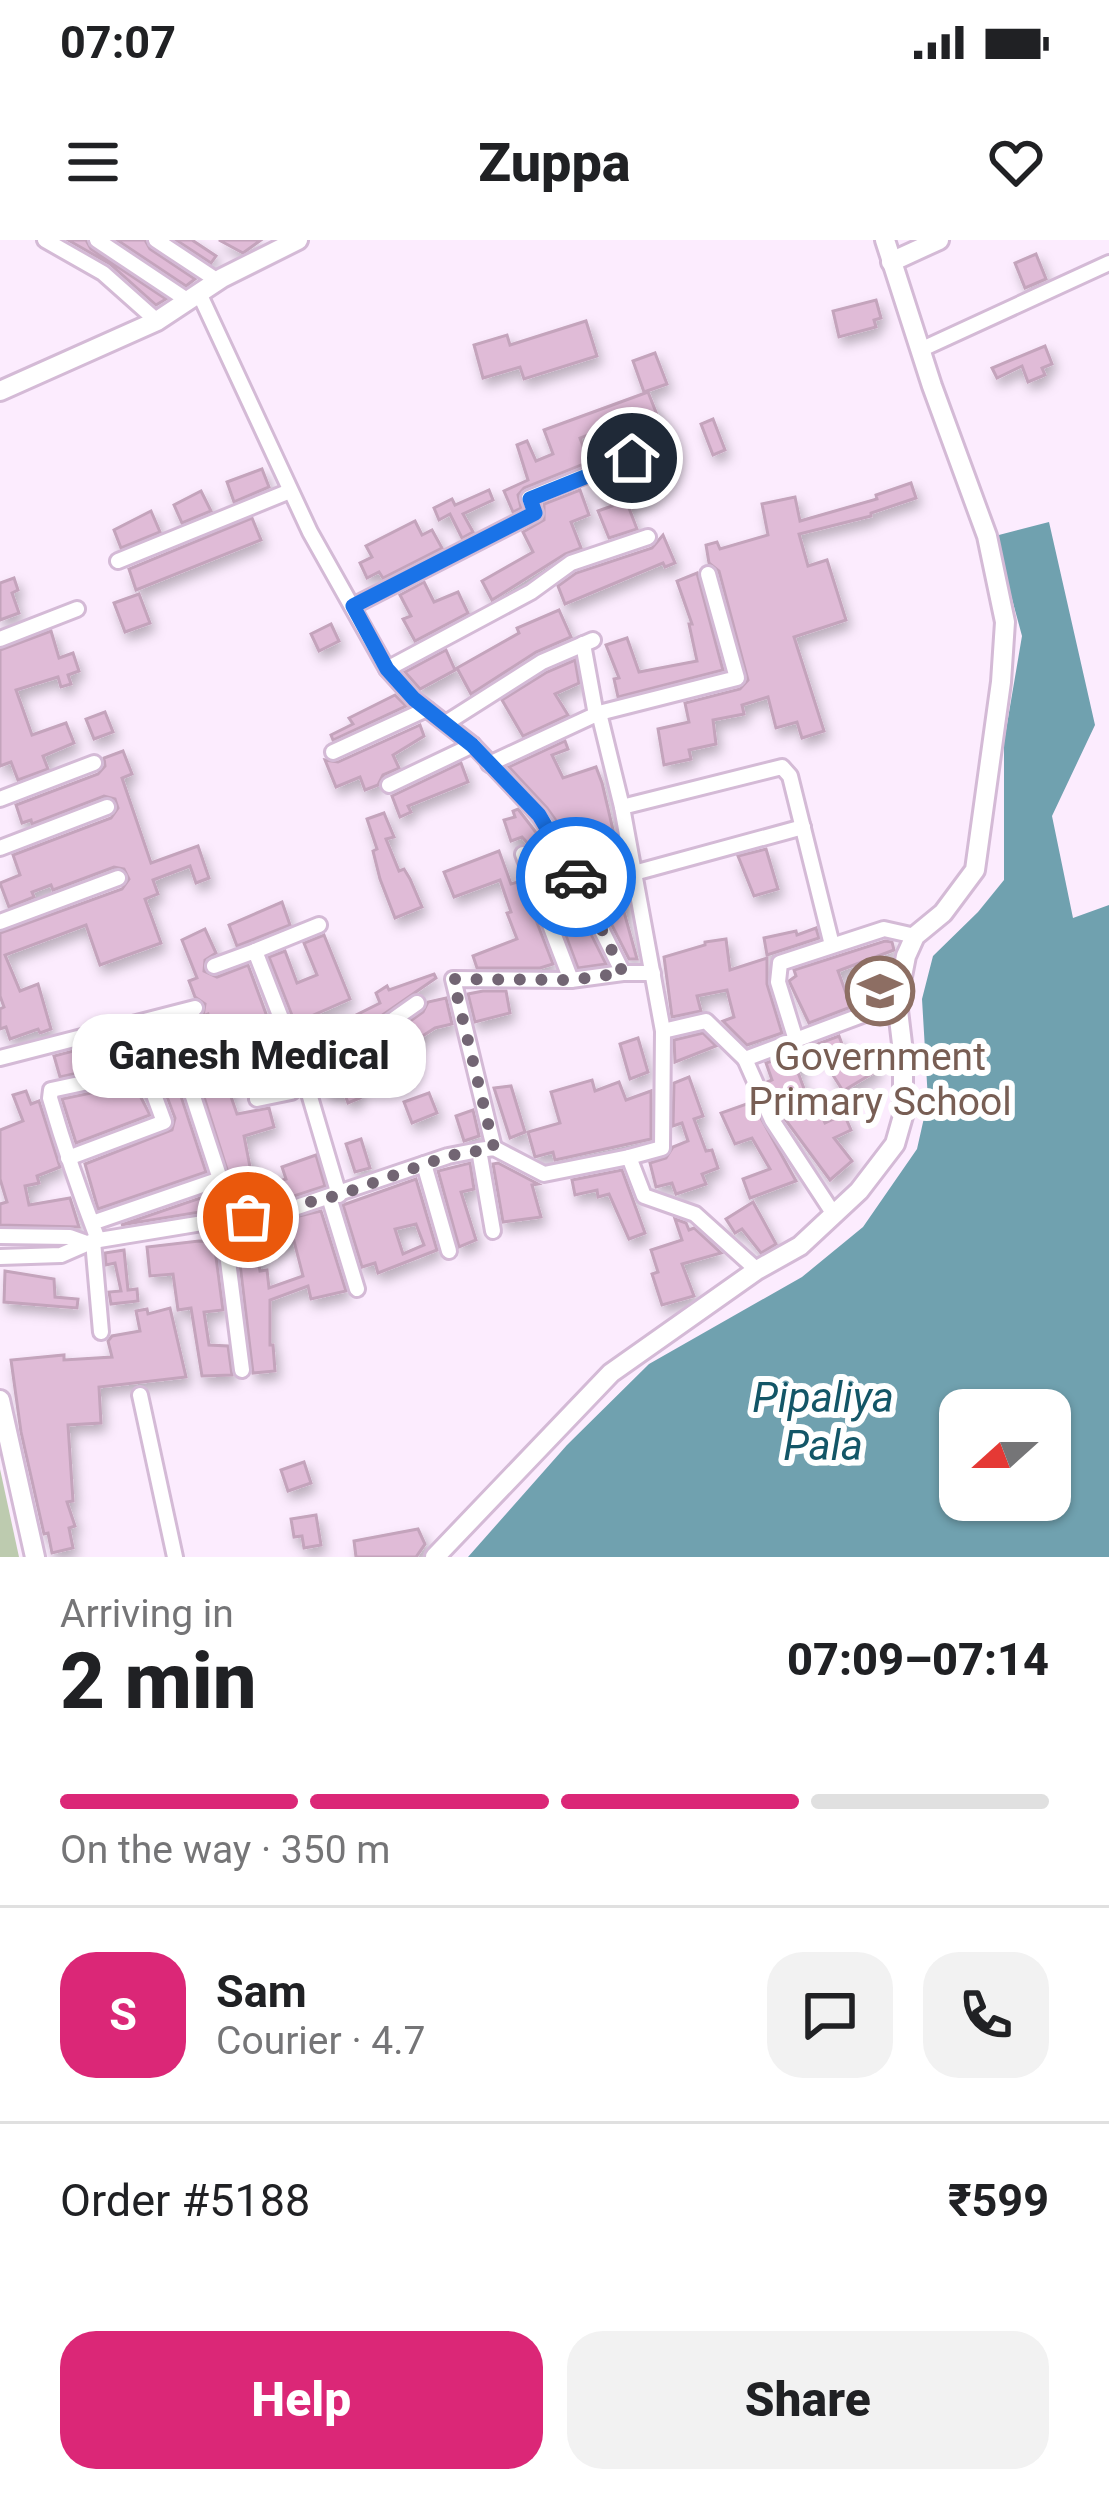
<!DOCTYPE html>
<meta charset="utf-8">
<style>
body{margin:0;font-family:Roboto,sans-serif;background:#f2f2f2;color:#202124;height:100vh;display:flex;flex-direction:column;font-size:45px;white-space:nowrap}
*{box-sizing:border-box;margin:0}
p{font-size:39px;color:#757577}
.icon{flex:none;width:66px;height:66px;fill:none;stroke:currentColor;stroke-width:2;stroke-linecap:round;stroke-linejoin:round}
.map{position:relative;height:1317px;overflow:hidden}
.details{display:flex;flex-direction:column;background:#fff;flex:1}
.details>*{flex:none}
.needle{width:78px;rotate:249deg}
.tools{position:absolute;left:939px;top:1149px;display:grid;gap:24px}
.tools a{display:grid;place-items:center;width:132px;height:132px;border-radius:24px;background:#fff;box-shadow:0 3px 9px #0004;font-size:60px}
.pin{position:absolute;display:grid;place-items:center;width:102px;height:102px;color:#fff;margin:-51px;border:6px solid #fff;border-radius:50%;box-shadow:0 3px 12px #0007}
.courier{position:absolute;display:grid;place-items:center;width:120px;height:120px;margin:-60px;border:9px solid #1a73e8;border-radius:50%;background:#fff;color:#222;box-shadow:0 3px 15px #0007}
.bubble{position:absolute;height:84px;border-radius:36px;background:#fff;box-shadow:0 3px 9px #0004;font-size:39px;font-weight:800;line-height:84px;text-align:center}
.headline em{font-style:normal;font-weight:800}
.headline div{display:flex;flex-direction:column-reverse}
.headline{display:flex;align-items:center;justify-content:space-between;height:204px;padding:0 60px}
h1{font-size:78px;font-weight:800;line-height:90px}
.bar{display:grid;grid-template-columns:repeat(4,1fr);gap:18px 12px;align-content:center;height:144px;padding:0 60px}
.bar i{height:15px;border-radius:9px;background:#e0e0e0}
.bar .selected{background:#db2777}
.bar p{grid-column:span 4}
.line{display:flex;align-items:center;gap:30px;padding:0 60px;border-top:3px solid #e0e0e0}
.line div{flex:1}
.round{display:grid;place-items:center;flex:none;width:126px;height:126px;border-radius:36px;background:#f2f2f2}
.button{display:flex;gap:24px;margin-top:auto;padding:24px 60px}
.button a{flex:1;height:138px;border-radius:36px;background:#db2777;color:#fff;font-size:48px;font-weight:800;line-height:138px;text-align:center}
.button a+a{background:#f2f2f2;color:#202124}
.status{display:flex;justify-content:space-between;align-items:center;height:84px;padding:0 60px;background:#fff;direction:ltr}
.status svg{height:33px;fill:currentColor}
header{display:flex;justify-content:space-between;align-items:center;height:156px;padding:0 60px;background:#fff;font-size:54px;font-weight:800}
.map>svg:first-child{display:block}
.green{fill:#bdcbaf}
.water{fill:#70a1af;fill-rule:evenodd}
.building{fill:#e0bbd7;stroke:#c4a4bc;stroke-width:3;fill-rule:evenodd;filter:url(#shadow)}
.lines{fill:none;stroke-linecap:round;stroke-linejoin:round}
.minor-casing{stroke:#d4bad6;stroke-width:20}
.tertiary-casing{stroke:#d4bad6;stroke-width:24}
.minor{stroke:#fff;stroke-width:14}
.tertiary{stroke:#fff;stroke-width:18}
.done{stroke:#726573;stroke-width:12;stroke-dasharray:0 21.6}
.route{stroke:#1a73e8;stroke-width:15}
.labels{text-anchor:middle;stroke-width:12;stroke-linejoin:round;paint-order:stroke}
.education-label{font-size:39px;fill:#785e54;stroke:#fff}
.water-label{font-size:42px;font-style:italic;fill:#135667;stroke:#fff}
</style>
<div class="status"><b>07:07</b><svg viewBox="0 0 49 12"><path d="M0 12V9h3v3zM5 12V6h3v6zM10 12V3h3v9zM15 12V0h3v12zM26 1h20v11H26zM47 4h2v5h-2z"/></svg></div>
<header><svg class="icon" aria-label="menu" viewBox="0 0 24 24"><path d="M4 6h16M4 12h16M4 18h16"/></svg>Zuppa<svg class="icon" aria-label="heart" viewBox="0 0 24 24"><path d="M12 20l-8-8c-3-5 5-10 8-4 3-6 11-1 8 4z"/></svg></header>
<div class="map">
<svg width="1109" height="1317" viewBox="0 0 1109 1317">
<defs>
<filter id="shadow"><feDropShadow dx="4" dy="7" stdDeviation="6" flood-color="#0004"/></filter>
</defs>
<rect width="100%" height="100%" fill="#fcecfe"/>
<path class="green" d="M 0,1229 L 19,1317 L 0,1317 Z"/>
<path class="water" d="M 1049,282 L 1095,485 L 1052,576 L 1073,678 L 1109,665 L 1109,1317 L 468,1317 L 567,1205 L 649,1124 L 802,1037 L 863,987 L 917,909 L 928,860 L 922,759 L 933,716 L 978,672 L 1004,640 L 1004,502 L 1022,396 L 995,296 ZM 960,1170 L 1050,1170 L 1050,1260 L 960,1260 Z"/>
<g class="building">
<path d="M 68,0 L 86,0 L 91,9 L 166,59 L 156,65 L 110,24 Z"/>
<path d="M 117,0 L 145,0 L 150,9 L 195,39 L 186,46 Z"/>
<path d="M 176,0 L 192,0 L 216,16 L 211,23 Z"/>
<path d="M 219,0 L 261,0 L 243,13 Z"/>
<path d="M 1036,14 L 1046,39 L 1025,48 L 1015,23 Z"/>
<path d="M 876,60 L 881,78 L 874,80 L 876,87 L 839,97 L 833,71 Z"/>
<path d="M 586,81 L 597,116 L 524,139 L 520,127 L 483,138 L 474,105 L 507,95 L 510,105 Z"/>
<path d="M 1045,106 L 1052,124 L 1042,128 L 1045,135 L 1028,142 L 1022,126 L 997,138 L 992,128 Z"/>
<path d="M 655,113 L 667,144 L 644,152 L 633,121 Z"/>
<path d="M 648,152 L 663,190 L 637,200 L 629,179 L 580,198 L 589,222 L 524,248 L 518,255 L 521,268 L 513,272 L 504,251 L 528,240 L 517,205 L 527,201 L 536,221 L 553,214 L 544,190 Z"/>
<path d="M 713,179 L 725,210 L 713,215 L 701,184 Z"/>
<path d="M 638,226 L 649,255 L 627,263 L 637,289 L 609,298 L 598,271 L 612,266 L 602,241 Z"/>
<path d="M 262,229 L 269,247 L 234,262 L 227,242 Z"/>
<path d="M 911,243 L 916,258 L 871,273 L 871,276 L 799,294 L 808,326 L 827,320 L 846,380 L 794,397 L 824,491 L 802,498 L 797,482 L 776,488 L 768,457 L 742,465 L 744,474 L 713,480 L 716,504 L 689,510 L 691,519 L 664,525 L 658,489 L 689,482 L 685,463 L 740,449 L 748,440 L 719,331 L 709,323 L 706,305 L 717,302 L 720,309 L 768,295 L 762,264 L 795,257 L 800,281 L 877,259 L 876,255 Z"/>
<path d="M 489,250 L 493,260 L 463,274 L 473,292 L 462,298 L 450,274 L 439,280 L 434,268 L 452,259 L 455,265 Z"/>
<path d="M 580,250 L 589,275 L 571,282 L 581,308 L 565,314 L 492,360 L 482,341 L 533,312 L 523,292 L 544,280 L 544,264 Z"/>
<path d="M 201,251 L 211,271 L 182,283 L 174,265 Z"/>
<path d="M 151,271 L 160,292 L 121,308 L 114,290 Z"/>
<path d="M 252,278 L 261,300 L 136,350 L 129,329 Z"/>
<path d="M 415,281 L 422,295 L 432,290 L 442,308 L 383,338 L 379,332 L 367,338 L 360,323 L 372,317 L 366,306 Z"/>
<path d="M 663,295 L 675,323 L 665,327 L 663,323 L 565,364 L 558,346 L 576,333 L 652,308 Z"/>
<path d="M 697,333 L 723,430 L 618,457 L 614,439 L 619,438 L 606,405 L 627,398 L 639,432 L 697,421 L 689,384 L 692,384 L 677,341 Z"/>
<path d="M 14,338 L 18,350 L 12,353 L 19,373 L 0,380 L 0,343 Z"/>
<path d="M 424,342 L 434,362 L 458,352 L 468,373 L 415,401 L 403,379 L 411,376 L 400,355 Z"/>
<path d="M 139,354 L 150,383 L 125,392 L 114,363 Z"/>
<path d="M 559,370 L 571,397 L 536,412 L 471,454 L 457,428 L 519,393 L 517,388 Z"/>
<path d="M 331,384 L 339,401 L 319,411 L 311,394 Z"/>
<path d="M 51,391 L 59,418 L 73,413 L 79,431 L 68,435 L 71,444 L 61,447 L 58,437 L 16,450 L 32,495 L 66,483 L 74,503 L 43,516 L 48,529 L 18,540 L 11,522 L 0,526 L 0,410 Z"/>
<path d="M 446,410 L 455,430 L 420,449 L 405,432 Z"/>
<path d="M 575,420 L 579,443 L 555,454 L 568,475 L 523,496 L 502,460 L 547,432 Z"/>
<path d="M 395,455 L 406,466 L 333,500 L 331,495 L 353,484 L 349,478 Z"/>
<path d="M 105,472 L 113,492 L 94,499 L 86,479 Z"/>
<path d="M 420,485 L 424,496 L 393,515 L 399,528 L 383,535 L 378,545 L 365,550 L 360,537 L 336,547 L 325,520 L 338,522 Z"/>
<path d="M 565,501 L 568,509 L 552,515 L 563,538 L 596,527 L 602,543 L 621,624 L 618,625 L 626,660 L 624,672 L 637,719 L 629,719 L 567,596 L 547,568 L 509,527 Z"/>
<path d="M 123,511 L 132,534 L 122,538 L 151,623 L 198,606 L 209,638 L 196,643 L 190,626 L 153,640 L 158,654 L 145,659 L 161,703 L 100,725 L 86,685 L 5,715 L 20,751 L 38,744 L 51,789 L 40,793 L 38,789 L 10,799 L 6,787 L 0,789 L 0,769 L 4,767 L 0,756 L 0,693 L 122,649 L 129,639 L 124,629 L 114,627 L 53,650 L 51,645 L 32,652 L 34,657 L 9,667 L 0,643 L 20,635 L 13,615 L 111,578 L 118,568 L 115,559 L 104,556 L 32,584 L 31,580 L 22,583 L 16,565 L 98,534 L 105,526 L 104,518 Z"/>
<path d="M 461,523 L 468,542 L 408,566 L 411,572 L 400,577 L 392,556 Z"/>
<path d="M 518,569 L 548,608 L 606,724 L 578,728 L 534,610 L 522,597 L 511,601 L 504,580 L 515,577 L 513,571 Z"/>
<path d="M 384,573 L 394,597 L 386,599 L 399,631 L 404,629 L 410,639 L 422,667 L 395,678 L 380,639 L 373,611 L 377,609 L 367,579 Z"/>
<path d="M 766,609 L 778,649 L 754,656 L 738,616 Z"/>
<path d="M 499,611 L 511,644 L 521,641 L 553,724 L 540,728 L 477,728 L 473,716 L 517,699 L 507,673 L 511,672 L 500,640 L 454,657 L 444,632 Z"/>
<path d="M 282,662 L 290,685 L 237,706 L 229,685 Z"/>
<path d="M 816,688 L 819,698 L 767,715 L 764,698 L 796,691 L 797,695 Z"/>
<path d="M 205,689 L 216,713 L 205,720 L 204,731 L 217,737 L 248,725 L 290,839 L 263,846 L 250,814 L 220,825 L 237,874 L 269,868 L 274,887 L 244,896 L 252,937 L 257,935 L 260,947 L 286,939 L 282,927 L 316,915 L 325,946 L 291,957 L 121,985 L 224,950 L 231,942 L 193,822 L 181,812 L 153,817 L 147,792 L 189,781 L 199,821 L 221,813 L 208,774 L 203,776 L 205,764 L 195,757 L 189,741 L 197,738 L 182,700 Z"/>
<path d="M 324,695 L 350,759 L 295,783 L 269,717 L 285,711 L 297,743 L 317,735 L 304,703 Z"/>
<path d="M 726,699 L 730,730 L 767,718 L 767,744 L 782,793 L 747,805 L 723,781 L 734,777 L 727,750 L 697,756 L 701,771 L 672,777 L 664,717 L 705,705 L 705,702 Z"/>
<path d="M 885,701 L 892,702 L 894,710 L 838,731 L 847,756 L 859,751 L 864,762 L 809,783 L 789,741 L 796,736 L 794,730 Z"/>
<path d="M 434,734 L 436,738 L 313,823 L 304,801 L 380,763 L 376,753 L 387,746 L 389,750 Z"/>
<path d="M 483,751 L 506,751 L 510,773 L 475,782 L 468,754 Z"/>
<path d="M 446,758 L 452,784 L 435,788 L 353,841 L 360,858 L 348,863 L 343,849 L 332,856 L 323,843 L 423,772 L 428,762 Z"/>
<path d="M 703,793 L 716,806 L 675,822 L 674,800 Z"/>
<path d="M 839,796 L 842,804 L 796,827 L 806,854 L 811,852 L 825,883 L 844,874 L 851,890 L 834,898 L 852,921 L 830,940 L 782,875 L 767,842 L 772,840 L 766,823 Z"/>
<path d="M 126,797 L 131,821 L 60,837 L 54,816 Z"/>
<path d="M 638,798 L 648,832 L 630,839 L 620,804 Z"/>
<path d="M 866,811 L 878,830 L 843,851 L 831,832 Z"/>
<path d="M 174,835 L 206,932 L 98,969 L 85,924 L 172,890 L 175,878 L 160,838 Z"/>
<path d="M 689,837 L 703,876 L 694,879 L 706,911 L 712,910 L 718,928 L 702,934 L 706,944 L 676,954 L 672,943 L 656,947 L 650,923 L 666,918 L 673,907 L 688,901 L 682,883 L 673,886 L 674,843 Z"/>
<path d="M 592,840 L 595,851 L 619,842 L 626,860 L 651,851 L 651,899 L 555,920 L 553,912 L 535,917 L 528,892 L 560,883 L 551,852 Z"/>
<path d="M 134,844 L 150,875 L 76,903 L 62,859 Z"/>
<path d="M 511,846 L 525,892 L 510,898 L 494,848 Z"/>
<path d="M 26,851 L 31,864 L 39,861 L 60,927 L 37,936 L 39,943 L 25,946 L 29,965 L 70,958 L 79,987 L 0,985 L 0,964 L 7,962 L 0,939 L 0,890 L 23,881 L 13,855 Z"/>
<path d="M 429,853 L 437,873 L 412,883 L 404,862 Z"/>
<path d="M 752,862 L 796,941 L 750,958 L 743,939 L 770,929 L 752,898 L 735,904 L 721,873 Z"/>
<path d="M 473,870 L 479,896 L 464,901 L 456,876 Z"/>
<path d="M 361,899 L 370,928 L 355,932 L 346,904 Z"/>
<path d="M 470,923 L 474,949 L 461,952 L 476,1000 L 459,1007 L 438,931 Z"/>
<path d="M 498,923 L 538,944 L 532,945 L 541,977 L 503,982 L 493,924 Z"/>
<path d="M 622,930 L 645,993 L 629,999 L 609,954 L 598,957 L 597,950 L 575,955 L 572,940 Z"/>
<path d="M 416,939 L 437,1010 L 378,1033 L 375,1023 L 362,1027 L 343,965 ZM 416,984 L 424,1005 L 403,1014 L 395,989 Z"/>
<path d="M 753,962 L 776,1004 L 761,1013 L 742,989 L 735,993 L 726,979 Z"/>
<path d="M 321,971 L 346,1051 L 311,1059 L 308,1046 L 270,1060 L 270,1105 L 273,1105 L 275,1131 L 253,1133 L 237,999 L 241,998 L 240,992 L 254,986 ZM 294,1001 L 303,1036 L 269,1048 L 267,1030 L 260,1031 L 256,1008 Z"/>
<path d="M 675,979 L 686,983 L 689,990 L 694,988 L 721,1013 L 682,1024 L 694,1056 L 662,1065 L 652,1034 L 658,1032 L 651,1010 L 682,1000 Z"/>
<path d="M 199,1001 L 214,1002 L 223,1070 L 204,1072 L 209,1105 L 228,1106 L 232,1135 L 202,1136 L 191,1068 L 178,1070 L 173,1034 L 150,1036 L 147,1007 Z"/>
<path d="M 124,1010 L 128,1050 L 137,1049 L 138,1061 L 111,1064 L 109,1052 L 121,1051 L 115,1023 L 106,1025 L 105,1013 Z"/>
<path d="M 5,1031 L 54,1039 L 55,1057 L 78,1059 L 77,1068 L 4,1062 Z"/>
<path d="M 170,1068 L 186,1137 L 99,1147 L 101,1183 L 68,1185 L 73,1261 L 67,1262 L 75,1286 L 69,1288 L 73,1308 L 52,1313 L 48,1293 L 44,1294 L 21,1192 L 11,1120 L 64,1115 L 64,1120 L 112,1117 L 108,1101 L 112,1096 L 140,1091 L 136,1071 L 147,1069 L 148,1074 Z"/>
<path d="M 304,1222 L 311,1243 L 288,1251 L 281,1230 Z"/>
<path d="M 316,1275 L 321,1305 L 304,1308 L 302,1296 L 294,1297 L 291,1279 Z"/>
<path d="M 418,1289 L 425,1304 L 416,1317 L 356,1317 L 354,1301 Z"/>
</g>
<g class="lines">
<defs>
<g id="minor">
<path d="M 45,0 L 103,33 L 157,81"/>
<path d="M 97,0 L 187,60"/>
<path d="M 156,0 L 218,41"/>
<path d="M 199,53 L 310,292 L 387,429 L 414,459 L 473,505 L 539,575 L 558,602 L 623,733 L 653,733"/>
<path d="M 920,110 L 1109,23"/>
<path d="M 118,321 L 290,251"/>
<path d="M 353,366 L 535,273 L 529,258 L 632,217"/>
<path d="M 0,399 L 77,369"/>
<path d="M 583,404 L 596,475"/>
<path d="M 387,429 L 531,352 L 571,323 L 648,297"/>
<path d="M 599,473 L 737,438 L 708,334"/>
<path d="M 446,483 L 542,422 L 593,400"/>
<path d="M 333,512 L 427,469"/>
<path d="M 489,524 L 599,473 L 622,567 L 663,791 L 662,908 L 629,917"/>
<path d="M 389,545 L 473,505"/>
<path d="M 0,559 L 94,523"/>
<path d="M 622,567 L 782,527 L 790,536 L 832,705"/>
<path d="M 0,608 L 107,567"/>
<path d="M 634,633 L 803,587"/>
<path d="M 0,682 L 118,638"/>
<path d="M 255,711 L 319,685"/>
<path d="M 214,726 L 255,711 L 305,840 L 339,955"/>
<path d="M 571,740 L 623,733"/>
<path d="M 663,791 L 706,781 L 745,819 L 897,762"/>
<path d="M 795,797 L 778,742 L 780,723 L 884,689 L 915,696"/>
<path d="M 0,818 L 195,768"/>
<path d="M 745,819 L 772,880 L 833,973"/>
<path d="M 257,859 L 291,852 L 417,763"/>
<path d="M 494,908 L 453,739 L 571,740 L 523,614"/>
<path d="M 479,910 L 493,991"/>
<path d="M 68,918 L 164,882 L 145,830 L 134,784"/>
<path d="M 424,924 L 449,1011"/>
<path d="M 329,957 L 357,1049"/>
<path d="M 223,982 L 242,1130"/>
<path d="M 92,983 L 220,939 L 183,826 L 177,823 L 51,850 L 50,858 C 64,906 80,953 98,1000"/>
<path d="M 0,996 L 70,997 L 84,1002"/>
<path d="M 93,1001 L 101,1092"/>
<path d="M 0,1017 L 61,1015 L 93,1001 L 294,968 L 448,916 L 479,910 L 494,908 L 544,934 L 629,917 L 644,956 L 695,974 L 757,1030"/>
<path d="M 140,1155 L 175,1317"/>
</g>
<g id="tertiary">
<path d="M 891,22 L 939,0"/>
<path d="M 0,151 L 157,81 L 222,38 L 298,0"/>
<path d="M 0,1160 L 35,1317"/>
<path d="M 435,1317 L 611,1133 L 757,1030 L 800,1006 L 859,951 L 895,904 L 903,876 L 903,812 L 897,762 L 906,716 L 915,696 L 943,673 L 975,630 L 1001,442 L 1005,382 L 987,296 L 932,146 L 885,0"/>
</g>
</defs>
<use href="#minor" class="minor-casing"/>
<use href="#tertiary" class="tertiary-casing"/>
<use href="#minor" class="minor"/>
<use href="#tertiary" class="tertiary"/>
</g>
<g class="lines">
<path class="done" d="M 248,977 L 339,955 L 448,916 L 494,908 L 453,739 L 571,740 L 623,733 L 576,637"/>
<path class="route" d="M 576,637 L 539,575 L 472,505 L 414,459 L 387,429 L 353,366 L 535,273 L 530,259 L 632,218"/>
</g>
<defs>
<symbol id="school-ring" viewBox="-11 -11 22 22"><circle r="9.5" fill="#fff" stroke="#8d6e63" stroke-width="1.5"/><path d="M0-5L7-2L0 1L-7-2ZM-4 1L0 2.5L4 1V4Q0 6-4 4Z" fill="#8d6e63"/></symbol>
</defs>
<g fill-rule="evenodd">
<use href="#school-ring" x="842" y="713" width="76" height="76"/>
</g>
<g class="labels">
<g class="education-label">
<text x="880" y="830">Government<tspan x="880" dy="45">Primary School</tspan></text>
</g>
<g class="water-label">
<text x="823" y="1172">Pipaliya<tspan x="823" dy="48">Pala</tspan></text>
</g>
</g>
</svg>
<div class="tools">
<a><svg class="needle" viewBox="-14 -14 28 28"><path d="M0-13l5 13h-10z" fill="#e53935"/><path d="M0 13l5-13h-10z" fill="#757577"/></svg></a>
</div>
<div class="pin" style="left:248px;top:977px;background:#ea580c"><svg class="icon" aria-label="bag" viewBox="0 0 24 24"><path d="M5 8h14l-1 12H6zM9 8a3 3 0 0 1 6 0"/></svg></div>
<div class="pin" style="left:632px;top:218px;background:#1f2937"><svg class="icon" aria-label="home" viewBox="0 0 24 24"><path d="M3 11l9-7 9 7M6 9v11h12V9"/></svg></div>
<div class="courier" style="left:576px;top:637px"><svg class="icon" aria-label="car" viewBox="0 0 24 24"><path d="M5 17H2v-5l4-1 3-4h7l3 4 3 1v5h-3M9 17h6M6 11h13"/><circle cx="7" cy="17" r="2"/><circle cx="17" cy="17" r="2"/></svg></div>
<div class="bubble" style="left:72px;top:774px;width:354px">Ganesh Medical</div>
</div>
<section class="details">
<div class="headline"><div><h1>2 min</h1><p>Arriving in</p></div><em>07:09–07:14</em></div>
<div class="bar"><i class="selected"></i><i class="selected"></i><i class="selected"></i><i></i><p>On the way · 350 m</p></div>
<div class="line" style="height:216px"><b class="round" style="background:#db2777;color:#fff">S</b><div><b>Sam</b><p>Courier · 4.7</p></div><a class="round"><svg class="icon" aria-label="chat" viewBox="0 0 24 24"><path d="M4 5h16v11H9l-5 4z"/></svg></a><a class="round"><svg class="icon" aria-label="phone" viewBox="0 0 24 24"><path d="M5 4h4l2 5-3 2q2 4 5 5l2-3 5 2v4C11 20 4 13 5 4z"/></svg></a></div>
<div class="line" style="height:156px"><div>Order #5188</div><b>₹599</b></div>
<div class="button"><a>Help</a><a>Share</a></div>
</section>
